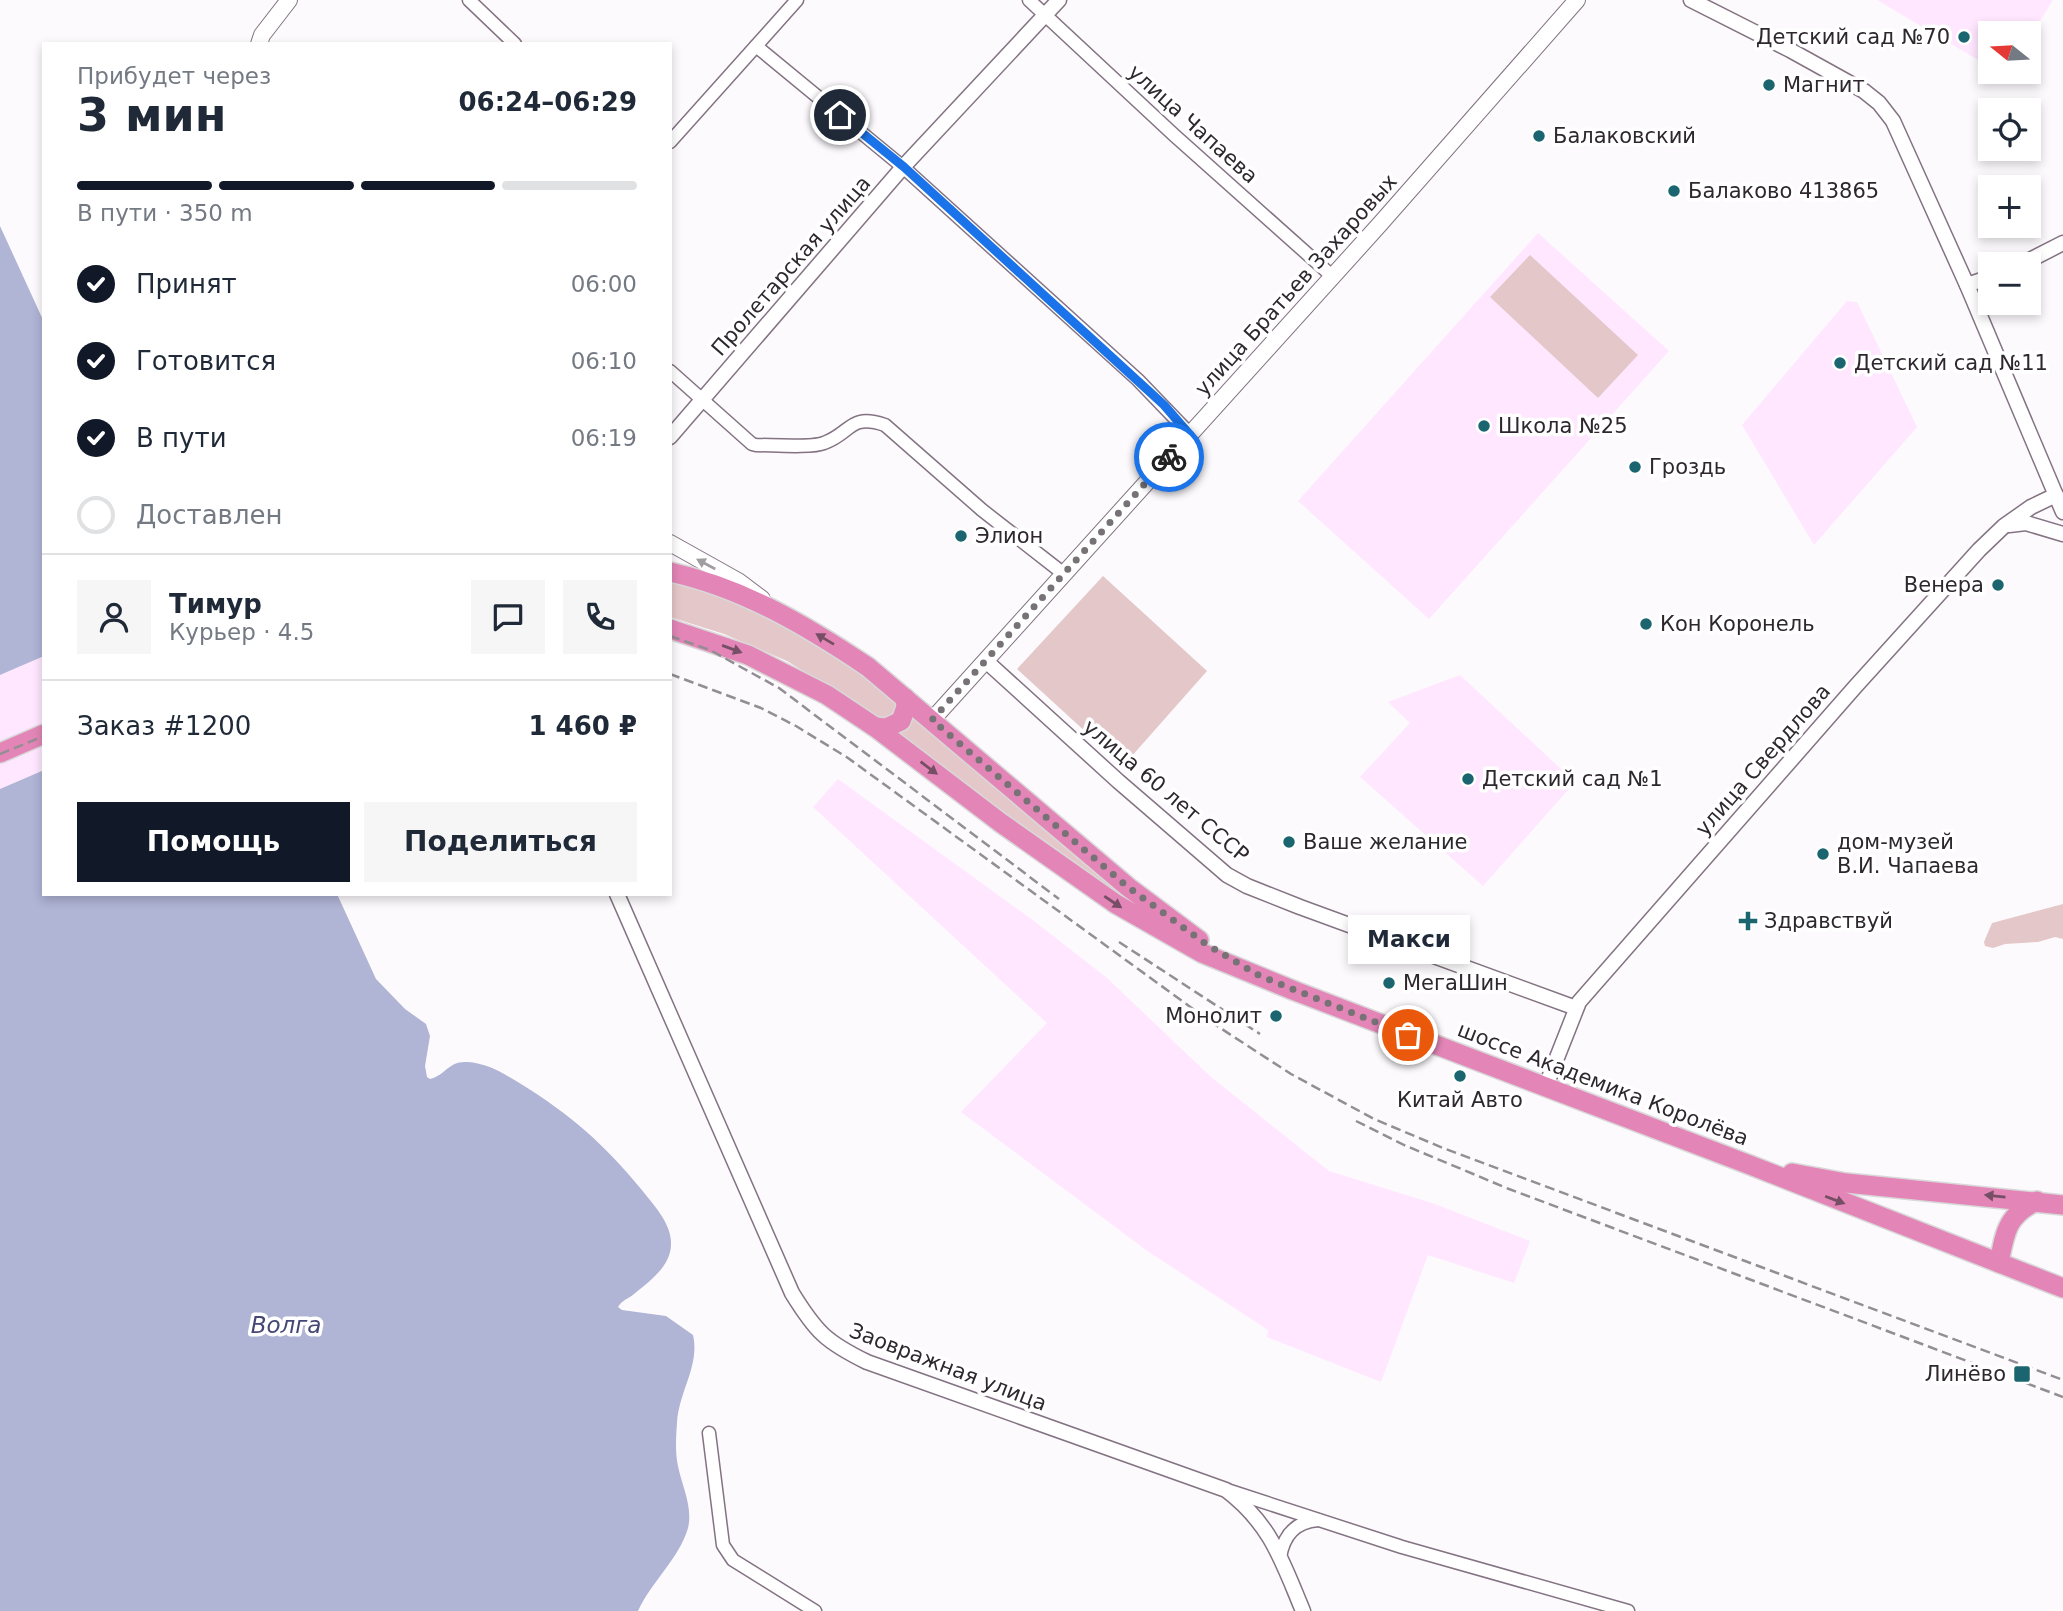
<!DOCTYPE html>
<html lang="ru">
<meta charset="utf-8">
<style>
body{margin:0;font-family:"DejaVu Sans",sans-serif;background:#f6f6f7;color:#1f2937;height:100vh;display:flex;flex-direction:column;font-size:26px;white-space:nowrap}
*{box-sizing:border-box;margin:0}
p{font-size:23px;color:#747a83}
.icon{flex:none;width:38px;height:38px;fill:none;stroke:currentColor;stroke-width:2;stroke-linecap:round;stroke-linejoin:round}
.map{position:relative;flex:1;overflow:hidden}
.sheet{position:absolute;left:42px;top:42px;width:630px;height:854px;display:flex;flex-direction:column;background:#fff;border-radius:0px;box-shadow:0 4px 10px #0003}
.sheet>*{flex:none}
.needle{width:46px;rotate:288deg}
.buttons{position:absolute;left:1978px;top:21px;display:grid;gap:14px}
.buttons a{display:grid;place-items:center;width:63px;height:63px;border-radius:0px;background:#fff;box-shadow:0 4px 10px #0003;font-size:35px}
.pin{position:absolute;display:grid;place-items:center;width:60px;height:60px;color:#fff;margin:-30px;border:4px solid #fff;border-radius:50%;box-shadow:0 2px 7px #0007}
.courier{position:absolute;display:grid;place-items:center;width:70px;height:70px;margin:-35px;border:5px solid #1a73e8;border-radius:50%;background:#fff;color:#222;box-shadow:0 2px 9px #0007}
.bubble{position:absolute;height:49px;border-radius:0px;background:#fff;box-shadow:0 4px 10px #0003;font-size:23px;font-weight:800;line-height:49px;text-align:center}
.head em{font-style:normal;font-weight:800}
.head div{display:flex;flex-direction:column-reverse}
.head{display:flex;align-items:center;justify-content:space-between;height:119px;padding:0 35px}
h1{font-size:46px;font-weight:800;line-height:52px}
.bar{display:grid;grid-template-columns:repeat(4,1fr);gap:10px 7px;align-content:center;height:84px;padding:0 35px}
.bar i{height:9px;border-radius:5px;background:#e0e1e3}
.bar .active{background:#111827}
.bar p{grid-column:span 4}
.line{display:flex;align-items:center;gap:18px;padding:0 35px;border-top:2px solid #e0e1e3}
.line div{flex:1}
.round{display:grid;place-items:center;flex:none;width:74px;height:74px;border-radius:0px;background:#f6f6f7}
ol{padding:0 35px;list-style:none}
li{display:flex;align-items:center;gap:21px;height:77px}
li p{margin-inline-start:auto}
li .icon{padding:7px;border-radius:50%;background:#111827;color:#fff;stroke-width:4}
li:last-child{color:#747a83}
li i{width:38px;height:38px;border:4px solid #e0e1e3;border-radius:50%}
.action{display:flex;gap:14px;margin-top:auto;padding:14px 35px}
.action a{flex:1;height:80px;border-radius:0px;background:#111827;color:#fff;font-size:28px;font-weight:800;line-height:80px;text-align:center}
.action a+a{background:#f6f6f7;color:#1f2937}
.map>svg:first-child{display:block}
.built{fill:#ffe7ff}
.green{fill:#e4c7c9}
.water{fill:#b0b4d5}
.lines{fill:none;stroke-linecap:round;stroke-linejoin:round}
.minor-casing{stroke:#837383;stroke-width:15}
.tertiary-casing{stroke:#837383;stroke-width:17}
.secondary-casing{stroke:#837383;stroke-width:18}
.trunk-casing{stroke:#d9d8d9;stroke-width:22}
.minor{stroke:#fff;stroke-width:12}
.tertiary{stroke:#fff;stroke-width:14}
.secondary{stroke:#fff;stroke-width:16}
.trunk{stroke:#e386b7;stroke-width:19}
.rail{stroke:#938e93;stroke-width:2.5;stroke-dasharray:10 5;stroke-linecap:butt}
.oneway{fill:#a19ea1}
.oneway2{fill:#764e65}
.done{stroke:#767276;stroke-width:7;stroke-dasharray:0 12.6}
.route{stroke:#1a73e8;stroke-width:9}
.poi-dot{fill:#1b6571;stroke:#fff;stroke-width:2.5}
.labels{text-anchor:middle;stroke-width:7;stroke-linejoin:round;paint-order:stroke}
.poi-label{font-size:21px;fill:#2e282e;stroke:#fff;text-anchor:start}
.street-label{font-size:21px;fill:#2e282e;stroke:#fff}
.water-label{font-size:23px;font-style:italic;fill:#444775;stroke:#fff}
</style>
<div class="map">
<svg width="2063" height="1611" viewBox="0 0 2063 1611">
<rect width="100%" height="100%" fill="#fdfafd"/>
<g class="built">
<path d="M 1877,0 L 2053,0 L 2028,40 L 2028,33 L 1990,33 L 1990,67 Z"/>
<path d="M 1538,233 L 1669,351 L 1429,619 L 1298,501 Z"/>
<path d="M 1847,301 L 1857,302 L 1917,427 L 1814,545 L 1742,425 Z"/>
<path d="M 44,656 L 44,770 L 0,789 L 0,675 Z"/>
<path d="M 1460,675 L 1575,782 L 1483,886 L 1360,777 L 1410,723 L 1388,702 Z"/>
<path d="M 838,779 L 1034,921 L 1107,978 L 1211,1077 L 1329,1171 L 1435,1204 L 1530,1241 L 1514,1283 L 1428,1255 L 1381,1382 L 1267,1337 L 1268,1330 L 1146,1250 L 961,1112 L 1047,1023 L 813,807 Z"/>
</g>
<g class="green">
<path d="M 1530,255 L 1638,355 L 1598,398 L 1490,297 Z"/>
<path d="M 670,576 L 737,598 L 842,657 L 897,701 L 895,718 L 881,720 L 787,661 L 724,634 L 670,617 Z"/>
<path d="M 1103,576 L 1207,671 L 1123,766 L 1017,669 Z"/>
<path d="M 916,714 L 1116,885 L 1108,893 L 887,732 L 907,723 Z"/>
<path d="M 2063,904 L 2063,939 L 2055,937 L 2038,942 L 2005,944 L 1993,948 L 1985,946 L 1984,942 L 1992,923 Z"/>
</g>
<g class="water">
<path d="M 0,226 L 44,322 L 44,656 L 0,675 Z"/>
<path d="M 44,770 L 44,894 L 337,894 L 376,979 L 405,1009 L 426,1024 L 430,1036 L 425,1066 L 427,1077 L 430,1079 C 446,1075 448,1061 467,1062 C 488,1063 504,1074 521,1084 C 571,1115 604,1144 641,1189 C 653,1204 672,1224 671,1244 C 671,1266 650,1281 634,1294 C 628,1299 622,1300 618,1307 L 622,1310 L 666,1316 L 693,1335 C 700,1366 679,1391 677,1423 C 676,1436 675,1453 678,1466 C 682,1486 693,1507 688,1528 C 679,1559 651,1582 638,1611 L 0,1611 L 0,789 Z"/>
</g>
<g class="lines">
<defs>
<g id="minor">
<path d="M 469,0 L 515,44"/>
<path d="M 1029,0 L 1174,135 L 1332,276"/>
<path d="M 756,46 L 903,167 L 1138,380 L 1190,434"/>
<path d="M 670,142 L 797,0"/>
<path d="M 670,371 L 752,444 L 756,445 C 772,445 812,448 824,443 C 852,433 849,413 885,425 L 982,510 L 1064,574"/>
<path d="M 709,1433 L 723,1545 L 733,1560 L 815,1611"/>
<path d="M 1230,1491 L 1402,1547 L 1628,1611"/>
<path d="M 1280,1557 C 1284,1535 1295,1522 1318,1520"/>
</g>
<g id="tertiary">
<path d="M 1691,0 L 1790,50 L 1864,91 L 1879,103 L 1893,121 L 1967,285 L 2063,512"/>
<path d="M 2022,264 L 2063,243"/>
<path d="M 1967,285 L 1990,277"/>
<path d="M 670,437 L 903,167 L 1059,0"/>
<path d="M 2009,525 L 2026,523 L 2063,534"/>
<path d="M 986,661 L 1118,781 L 1227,875 L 1247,886 L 1300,907 L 1576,1008"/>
<path d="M 617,894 L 792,1293 C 816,1332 826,1342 867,1362 L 1226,1490 C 1271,1524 1282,1561 1303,1611"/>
<path d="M 1545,1088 L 1579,1002 L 1855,687 L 1979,550 L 2004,526 L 2031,507 L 2056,495"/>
</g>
<g id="secondary">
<path d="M 259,44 L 262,35 L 289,0"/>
<path d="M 670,543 L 738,581 L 762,599"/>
<path d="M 932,720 L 1380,224 L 1577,0"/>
</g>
<g id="trunk">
<path d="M 670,572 C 743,588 807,626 868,667 L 1128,887 L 1199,940"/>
<path d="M 670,629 L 748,655 L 827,695 L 875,727 L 1001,823 L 1116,904 L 1202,953 L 1295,991 L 1750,1165 L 2063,1288"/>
<path d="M 875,727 L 886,728 L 901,721 L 906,707 L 905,698"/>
<path d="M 0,753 L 44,734"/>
<path d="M 1792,1173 L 1846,1183 L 2063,1205"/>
<path d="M 1999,1263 C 2005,1232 2007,1215 2037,1201"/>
</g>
</defs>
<use href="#minor" class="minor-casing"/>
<use href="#tertiary" class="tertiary-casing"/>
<use href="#secondary" class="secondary-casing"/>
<use href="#trunk" class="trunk-casing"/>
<use href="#minor" class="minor"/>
<use href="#tertiary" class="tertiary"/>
<use href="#secondary" class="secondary"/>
<use href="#trunk" class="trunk"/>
<g class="rail">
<path d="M 670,636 L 710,650 L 779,688 L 1059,899"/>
<path d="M 670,674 L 761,708 L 796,726 L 848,758 L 1211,1022 L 1291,1074 L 1374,1119 L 1443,1148 L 2063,1380"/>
<path d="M 0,754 L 44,736"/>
<path d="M 1119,942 L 1260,1034"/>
<path d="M 1356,1121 L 1404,1145 L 1509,1189 L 2063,1397"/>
</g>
</g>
<defs><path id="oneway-solid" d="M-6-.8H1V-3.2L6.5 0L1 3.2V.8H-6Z" transform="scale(1.75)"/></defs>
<use class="oneway" href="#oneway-solid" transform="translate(706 564) rotate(-152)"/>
<g class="oneway2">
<use href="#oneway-solid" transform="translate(825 639) rotate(-149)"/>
<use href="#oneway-solid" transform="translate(732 649) rotate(20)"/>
<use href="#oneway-solid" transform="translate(929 768) rotate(37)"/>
<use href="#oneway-solid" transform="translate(1113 902) rotate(34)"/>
<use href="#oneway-solid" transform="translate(1995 1196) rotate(-174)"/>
<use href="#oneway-solid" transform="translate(1835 1200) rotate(21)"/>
</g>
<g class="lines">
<path class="done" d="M 1169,457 L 932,720 L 1128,887 L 1206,944 L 1260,976 L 1408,1035"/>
<path class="route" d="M 840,115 L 904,167 L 1164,405 L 1190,435 L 1169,457"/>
</g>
<g class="poi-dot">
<circle cx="1964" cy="37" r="7"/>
<circle cx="1769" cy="85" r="7"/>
<circle cx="1539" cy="136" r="7"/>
<circle cx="1674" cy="191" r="7"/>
<circle cx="1840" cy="363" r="7"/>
<circle cx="1484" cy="426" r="7"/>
<circle cx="1635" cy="467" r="7"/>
<circle cx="961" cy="536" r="7"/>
<circle cx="1998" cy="585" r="7"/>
<circle cx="1646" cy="624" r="7"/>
<circle cx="1468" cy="779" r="7"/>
<circle cx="1289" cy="842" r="7"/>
<circle cx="1823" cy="854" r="7"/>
<path d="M1744.5 910.5h7v7h7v7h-7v7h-7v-7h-7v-7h7z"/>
<circle cx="1389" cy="983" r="7"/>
<circle cx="1276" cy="1016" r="7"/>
<circle cx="1460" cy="1076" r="7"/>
<rect x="2013" y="1365" width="18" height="18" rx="3.5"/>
</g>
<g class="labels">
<g class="poi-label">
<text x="1950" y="44" text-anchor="end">Детский сад №70</text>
<text x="1783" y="92">Магнит</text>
<text x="1553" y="143">Балаковский</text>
<text x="1688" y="198">Балаково 413865</text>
<text x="1854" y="370">Детский сад №11</text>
<text x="1498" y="433">Школа №25</text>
<text x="1649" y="474">Гроздь</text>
<text x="975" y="543">Элион</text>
<text x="1984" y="592" text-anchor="end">Венера</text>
<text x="1660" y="631">Кон Коронель</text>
<text x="1482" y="786">Детский сад №1</text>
<text x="1303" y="849">Ваше желание</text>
<text x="1837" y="849">дом-музей<tspan x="1837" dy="24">В.И. Чапаева</tspan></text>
<text x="1764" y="928">Здравствуй</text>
<text x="1403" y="990">МегаШин</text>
<text x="1262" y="1023" text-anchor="end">Монолит</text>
<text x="1460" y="1107" text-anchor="middle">Китай Авто</text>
<text x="2006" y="1381" text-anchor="end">Линёво</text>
</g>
<g class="street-label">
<text transform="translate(1193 124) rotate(42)" y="7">улица Чапаева</text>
<text transform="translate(791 266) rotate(-49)" y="7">Пролетарская улица</text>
<text transform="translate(1296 285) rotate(-48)" y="7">улица Братьев Захаровых</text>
<text transform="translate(1763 760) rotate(-49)" y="7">улица Свердлова</text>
<text transform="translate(1166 791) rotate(40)" y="7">улица 60 лет СССР</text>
<text transform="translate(1603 1084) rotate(21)" y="7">шоссе Академика Королёва</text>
<text transform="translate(948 1367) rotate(21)" y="7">Заовражная улица</text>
</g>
<g class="water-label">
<text x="286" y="1333">Волга</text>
</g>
</g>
</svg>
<div class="buttons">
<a><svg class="needle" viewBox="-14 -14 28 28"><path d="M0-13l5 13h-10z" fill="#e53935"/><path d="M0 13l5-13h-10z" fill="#747a83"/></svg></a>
<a><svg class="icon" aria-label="locate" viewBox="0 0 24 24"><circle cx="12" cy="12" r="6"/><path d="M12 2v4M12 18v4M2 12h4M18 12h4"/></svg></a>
<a>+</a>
<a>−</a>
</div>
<div class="pin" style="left:1408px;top:1035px;background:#ea580c"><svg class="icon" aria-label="bag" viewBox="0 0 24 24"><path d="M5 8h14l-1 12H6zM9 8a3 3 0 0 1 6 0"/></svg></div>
<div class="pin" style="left:840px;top:115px;background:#1f2937"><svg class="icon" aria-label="home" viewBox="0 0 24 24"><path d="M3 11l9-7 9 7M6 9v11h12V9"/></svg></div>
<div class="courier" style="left:1169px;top:457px"><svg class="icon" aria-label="bike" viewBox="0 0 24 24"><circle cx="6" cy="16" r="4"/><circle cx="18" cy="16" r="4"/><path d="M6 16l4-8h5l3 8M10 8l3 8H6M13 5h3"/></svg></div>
<div class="bubble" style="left:1348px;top:915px;width:122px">Макси</div>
<section class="sheet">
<div class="head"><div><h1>3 мин</h1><p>Прибудет через</p></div><em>06:24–06:29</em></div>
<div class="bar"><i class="active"></i><i class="active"></i><i class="active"></i><i></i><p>В пути · 350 m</p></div>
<ol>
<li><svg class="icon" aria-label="check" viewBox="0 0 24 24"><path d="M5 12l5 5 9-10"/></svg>Принят<p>06:00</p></li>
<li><svg class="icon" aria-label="check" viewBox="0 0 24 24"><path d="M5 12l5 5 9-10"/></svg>Готовится<p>06:10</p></li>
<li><svg class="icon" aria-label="check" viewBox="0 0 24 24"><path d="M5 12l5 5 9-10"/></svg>В пути<p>06:19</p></li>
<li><i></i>Доставлен</li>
</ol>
<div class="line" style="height:126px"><a class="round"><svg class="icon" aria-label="person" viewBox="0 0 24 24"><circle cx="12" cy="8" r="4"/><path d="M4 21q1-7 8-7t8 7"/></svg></a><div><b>Тимур</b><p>Курьер · 4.5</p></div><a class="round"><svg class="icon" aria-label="chat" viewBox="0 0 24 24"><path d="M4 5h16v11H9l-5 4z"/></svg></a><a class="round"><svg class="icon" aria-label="phone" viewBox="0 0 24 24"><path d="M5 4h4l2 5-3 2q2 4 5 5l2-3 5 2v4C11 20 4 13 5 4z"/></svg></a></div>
<div class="line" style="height:91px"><div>Заказ #1200</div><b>1 460 ₽</b></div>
<div class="action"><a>Помощь</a><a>Поделиться</a></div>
</section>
</div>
